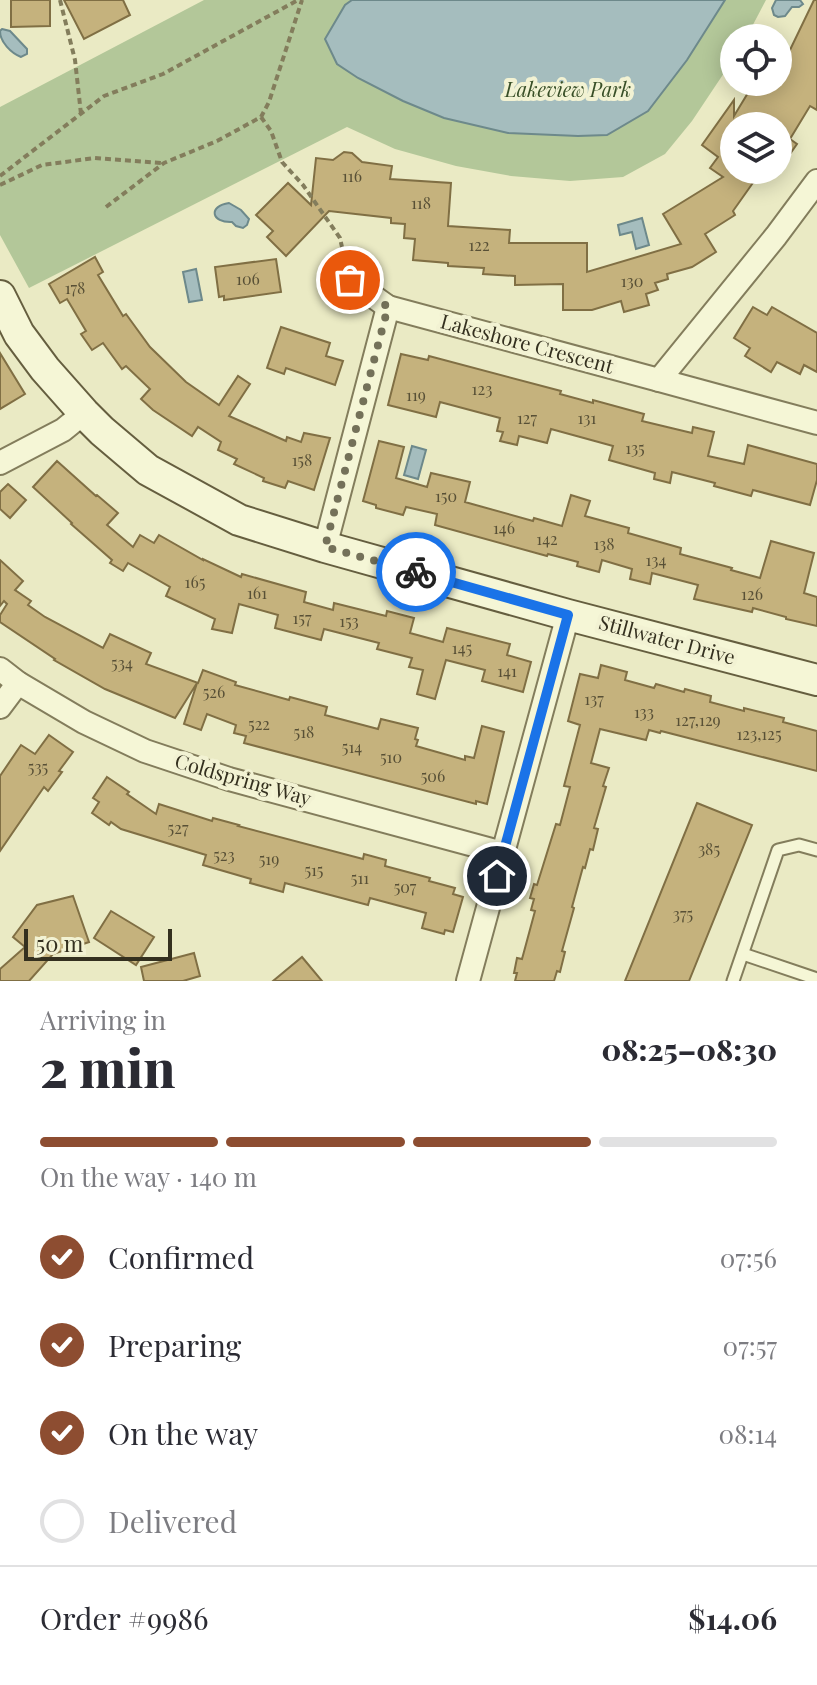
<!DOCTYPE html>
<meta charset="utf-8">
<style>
body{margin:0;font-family:"Playfair Display",serif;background:#f2f2f3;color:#2b2b33;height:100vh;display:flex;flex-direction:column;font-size:30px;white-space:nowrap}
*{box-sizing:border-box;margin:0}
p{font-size:26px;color:#7c7c81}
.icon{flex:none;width:44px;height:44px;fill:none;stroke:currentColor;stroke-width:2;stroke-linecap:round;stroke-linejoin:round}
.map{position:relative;height:981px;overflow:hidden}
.drawer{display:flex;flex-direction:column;background:#fff;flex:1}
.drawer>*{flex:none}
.controls{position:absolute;left:720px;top:24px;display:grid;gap:16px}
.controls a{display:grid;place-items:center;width:72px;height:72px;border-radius:50%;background:#fff;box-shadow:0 4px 20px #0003;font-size:40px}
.scale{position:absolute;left:24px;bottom:20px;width:148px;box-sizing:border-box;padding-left:8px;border:4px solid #34301f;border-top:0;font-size:22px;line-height:28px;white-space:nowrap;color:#34301f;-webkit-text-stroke:6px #f2f2d3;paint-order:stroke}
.pin{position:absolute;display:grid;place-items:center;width:68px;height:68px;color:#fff;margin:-34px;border:4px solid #fff;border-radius:50%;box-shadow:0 2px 8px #0007}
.courier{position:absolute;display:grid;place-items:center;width:80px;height:80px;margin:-40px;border:6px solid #1a73e8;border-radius:50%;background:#fff;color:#222;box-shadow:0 2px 10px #0007}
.head em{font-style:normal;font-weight:800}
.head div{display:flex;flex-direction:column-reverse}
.head{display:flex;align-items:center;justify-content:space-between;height:136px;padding:0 40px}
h1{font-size:52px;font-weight:800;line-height:60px}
.bar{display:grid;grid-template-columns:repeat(4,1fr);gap:12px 8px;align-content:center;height:96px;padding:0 40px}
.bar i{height:10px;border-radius:6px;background:#e1e1e2}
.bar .selected{background:#8d4d31}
.bar p{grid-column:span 4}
.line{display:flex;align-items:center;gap:20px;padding:0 40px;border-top:2px solid #e1e1e2}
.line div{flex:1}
ol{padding:0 40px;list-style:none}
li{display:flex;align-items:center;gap:24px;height:88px}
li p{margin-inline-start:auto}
li .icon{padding:8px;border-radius:50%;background:#8d4d31;color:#fff;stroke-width:4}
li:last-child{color:#7c7c81}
li i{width:44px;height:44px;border:4px solid #e1e1e2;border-radius:50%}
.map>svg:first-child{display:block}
.green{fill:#b3c799}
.water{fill:#a5bdbe;stroke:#6d898b;stroke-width:2}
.building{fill:#c5b27d;stroke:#806f44;stroke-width:2}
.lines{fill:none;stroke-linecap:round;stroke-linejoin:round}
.lane-casing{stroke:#837d5c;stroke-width:15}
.street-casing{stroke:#837d5c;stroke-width:26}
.secondary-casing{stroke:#655e3f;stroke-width:34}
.path{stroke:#837d5c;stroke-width:4;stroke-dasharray:6 4;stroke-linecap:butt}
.lane{stroke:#f5f6d6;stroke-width:11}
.street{stroke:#f5f6d6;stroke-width:22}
.secondary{stroke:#f5f6d6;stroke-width:30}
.done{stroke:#747159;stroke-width:8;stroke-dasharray:0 14.4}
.route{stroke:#1a73e8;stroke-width:10}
.labels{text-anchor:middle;stroke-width:8;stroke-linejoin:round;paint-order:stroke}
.number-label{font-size:16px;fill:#585036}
.park-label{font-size:20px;font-style:italic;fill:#384f27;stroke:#f2f2d3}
.street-label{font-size:20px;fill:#34301f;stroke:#f2f2d3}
</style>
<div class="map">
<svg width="817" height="981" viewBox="0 0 817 981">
<rect width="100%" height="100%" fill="#eaeac4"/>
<path class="green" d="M 204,0 L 766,0 L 746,38 L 734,38 L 734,58 L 692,121 L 665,154 L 623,177 L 570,181 L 511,176 L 456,166 L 395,149 L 347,127 L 29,288 L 0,235 L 0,107 Z"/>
<g class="water">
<path d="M 352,0 L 725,0 L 687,60 L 648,111 L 607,135 L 578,136 L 508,133 L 444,118 L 403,101 L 358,78 L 337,64 L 325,39 L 345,5 Z"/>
<path d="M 776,0 L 800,0 L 803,4 L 799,7 L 792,7 L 785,16 L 778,17 L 774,15 L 772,8 Z"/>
<path d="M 2,29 L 10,31 L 27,49 L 27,54 L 21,57 C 11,53 0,42 0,31 Z"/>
<path d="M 229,203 L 241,210 L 249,219 L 247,225 L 243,228 L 236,226 L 232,222 C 211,223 208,206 229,203 Z"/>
<path d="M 642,218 L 649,245 L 636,249 L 632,232 L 620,235 L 618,225 Z"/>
<path d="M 196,269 L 202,300 L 189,302 L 183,272 Z"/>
<path d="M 412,446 L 426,450 L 418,479 L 404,475 Z"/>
</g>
<g class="building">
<path d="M 11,0 L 50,0 L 50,26 L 11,27 Z"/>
<path d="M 64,0 L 123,0 L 130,15 L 84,39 Z"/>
<path d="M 814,0 L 817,0 L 817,110 L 810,106 L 790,139 L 797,144 L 778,171 L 778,126 L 734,126 L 734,170 L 762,170 L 733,211 L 735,215 L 705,234 L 716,252 L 692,267 L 667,274 L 668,279 L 655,283 L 658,290 L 646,294 L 649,305 L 624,312 L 621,301 L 592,310 L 563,310 L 563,284 L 515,285 L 515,276 L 483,274 L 484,268 L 448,266 L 448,263 L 413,260 L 415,239 L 404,238 L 405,224 L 391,223 L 391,218 L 329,211 L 286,256 L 267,237 L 273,231 L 256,215 L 288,183 L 311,205 L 316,158 L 333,160 L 344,152 L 352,153 L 362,162 L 392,166 L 390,179 L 451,183 L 448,226 L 510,230 L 509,243 L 587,243 L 587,272 L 681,244 L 663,214 L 723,177 L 710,168 L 718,157 L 702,145 L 734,100 L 734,116 L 754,83 L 767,91 L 773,82 L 778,82 L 778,45 L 789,52 Z"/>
<path d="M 95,257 L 103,272 L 98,275 L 123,316 L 126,314 L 150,347 L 186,382 L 219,405 L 238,376 L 250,384 L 229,416 L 286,441 L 287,437 L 301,442 L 304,433 L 330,438 L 314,490 L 288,481 L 285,488 L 263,481 L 264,478 L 234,464 L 237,459 L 218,450 L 221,442 L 198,427 L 192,436 L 153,410 L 141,399 L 150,389 L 126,366 L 122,369 L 103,343 L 92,350 L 81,334 L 86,331 L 67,299 L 60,303 L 49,284 Z"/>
<path d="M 276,259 L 281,292 L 224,300 L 224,296 L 219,297 L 215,267 Z"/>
<path d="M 753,307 L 767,315 L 772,307 L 817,333 L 817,372 L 804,365 L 800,374 L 777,362 L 771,372 L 745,356 L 750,348 L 734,338 Z"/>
<path d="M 281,327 L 330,343 L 326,356 L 343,361 L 335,385 L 286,368 L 284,374 L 267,368 Z"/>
<path d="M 0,353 L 25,394 L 0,409 Z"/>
<path d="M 401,354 L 428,360 L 429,356 L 561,391 L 560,394 L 593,403 L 593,400 L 644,414 L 642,421 L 692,433 L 693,427 L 714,432 L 708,456 L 744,464 L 748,445 L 817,464 L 817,480 L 810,505 L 753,490 L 751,496 L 714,486 L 715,483 L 672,472 L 670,483 L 654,479 L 655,473 L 609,460 L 613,446 L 551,429 L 547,443 L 519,436 L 517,445 L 500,441 L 503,432 L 497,431 L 500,418 L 440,402 L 436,417 L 388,405 Z"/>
<path d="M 379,441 L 404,447 L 396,478 L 427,487 L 431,473 L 470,482 L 465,502 L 533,521 L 534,518 L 562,526 L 571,495 L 590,501 L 585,516 L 629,528 L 628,533 L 681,548 L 680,554 L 732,568 L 731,570 L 760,578 L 771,541 L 814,553 L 804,593 L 817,597 L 817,626 L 786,619 L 786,617 L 753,608 L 752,612 L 694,599 L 698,585 L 652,573 L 650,584 L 630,579 L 632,569 L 602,560 L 599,572 L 577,566 L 578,562 L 548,554 L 547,556 L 435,525 L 437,514 L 406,507 L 403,515 L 376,508 L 376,505 L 363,501 Z"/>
<path d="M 57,461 L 96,496 L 97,495 L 118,513 L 107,525 L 133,547 L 140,535 L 154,543 L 159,535 L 203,560 L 203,559 L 241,577 L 242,574 L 306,592 L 304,602 L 333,610 L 334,603 L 386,616 L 387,611 L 414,618 L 410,633 L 443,642 L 447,628 L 510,644 L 507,655 L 531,662 L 523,692 L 482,681 L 485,670 L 446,660 L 435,699 L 417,694 L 423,670 L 409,667 L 412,658 L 377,649 L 379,643 L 324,629 L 321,640 L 275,628 L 278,615 L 239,604 L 232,633 L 212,629 L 215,619 L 166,596 L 170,587 L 128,563 L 123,571 L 110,563 L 112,560 L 71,524 L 72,523 L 33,487 Z"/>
<path d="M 8,484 L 26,500 L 10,518 L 0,509 L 0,492 Z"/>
<path d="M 0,560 L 23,581 L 15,590 L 31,601 L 28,605 L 45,617 L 103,648 L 110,634 L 151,653 L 146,664 L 198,683 L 203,670 L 236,682 L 235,685 L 289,700 L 290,697 L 327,707 L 325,715 L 378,729 L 381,719 L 418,728 L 415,739 L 418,740 L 416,746 L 465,760 L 465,756 L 474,758 L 482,726 L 504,732 L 487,804 L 476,801 L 476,804 L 244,743 L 246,736 L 234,733 L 236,725 L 207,714 L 201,730 L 184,724 L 197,683 L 175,718 L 105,689 L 54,660 L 55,659 L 0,622 L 0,615 L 7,604 L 4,601 L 0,606 Z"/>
<path d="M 601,665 L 627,672 L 625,680 L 654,688 L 656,684 L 684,692 L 685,689 L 711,696 L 710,702 L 744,711 L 744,708 L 784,718 L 783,722 L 817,731 L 817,771 L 661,731 L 660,733 L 649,730 L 646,740 L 600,729 L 591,763 L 609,768 L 603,786 L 606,787 L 594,828 L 598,829 L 593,850 L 590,849 L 585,868 L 583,867 L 572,907 L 574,908 L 562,951 L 565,952 L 560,972 L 557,971 L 554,981 L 515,981 L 517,973 L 514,973 L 517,958 L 522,959 L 535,911 L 531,910 L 534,899 L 530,898 L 534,884 L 537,885 L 556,824 L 560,825 L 570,787 L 564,786 L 580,725 L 568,721 L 580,674 L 598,678 Z"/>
<path d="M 49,735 L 73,752 L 59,771 L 62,772 L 48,791 L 44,787 L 0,851 L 0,776 L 21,745 L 35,754 Z"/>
<path d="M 107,777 L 129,792 L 127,794 L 156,814 L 159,804 L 212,821 L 213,818 L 239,825 L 238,826 L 363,859 L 364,854 L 386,860 L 385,866 L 430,878 L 429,881 L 455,888 L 453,894 L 463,897 L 453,932 L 445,930 L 444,934 L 422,928 L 426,913 L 370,898 L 368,905 L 285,883 L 283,892 L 250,883 L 251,879 L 203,865 L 206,855 L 121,829 L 111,822 L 109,825 L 92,813 L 99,802 L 93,798 Z"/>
<path d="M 697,803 L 752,825 L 689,981 L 625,981 Z"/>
<path d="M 73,896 L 89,942 L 53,954 L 29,981 L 0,981 L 0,969 L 25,947 L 13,937 L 37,905 Z"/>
<path d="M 111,911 L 154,937 L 136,965 L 94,938 Z"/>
<path d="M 194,953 L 200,976 L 183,981 L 144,981 L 141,967 Z"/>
<path d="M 302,957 L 322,981 L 273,981 Z"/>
</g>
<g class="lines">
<defs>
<g id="lane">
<path d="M 743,954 L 817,979"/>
<path d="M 733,981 L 778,850 L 799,845 L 817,850"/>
</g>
<g id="street">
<path d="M 350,280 L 388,307"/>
<path d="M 659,380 L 817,423"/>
<path d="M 0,463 L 63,430 L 84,413"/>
<path d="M 325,547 L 388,307 L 659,380 L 776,236 L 817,181"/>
<path d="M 0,669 L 18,683 L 84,722 L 145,751 L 229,779 L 503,853"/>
<path d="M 0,707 L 18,683"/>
<path d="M 468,981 L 568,615"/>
</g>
<path id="secondary" d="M 0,296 L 19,334 L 45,369 L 84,413 L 102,431 L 148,470 L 239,520 L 325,547 L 568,615 L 817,680"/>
</defs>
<use href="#lane" class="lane-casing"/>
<use href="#street" class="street-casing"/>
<use href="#secondary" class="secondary-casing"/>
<g class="path">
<path d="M 60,0 L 75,60 L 81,114"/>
<path d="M 261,117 L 271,131 L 282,162 L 303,185 L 340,238 L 345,261"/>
<path d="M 0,176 L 104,96 L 163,74 L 298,0"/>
<path d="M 0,185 L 42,165 L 95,158 L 162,163"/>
<path d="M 106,207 L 164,163 L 217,141 L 261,117 L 269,102 L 302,0"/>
</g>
<use href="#lane" class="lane"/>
<use href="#street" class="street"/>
<use href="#secondary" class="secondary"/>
</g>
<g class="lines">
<path class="done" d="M 350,280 L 388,307 L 325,547 L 416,572"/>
<path class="route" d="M 416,572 L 568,615 L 497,876"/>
</g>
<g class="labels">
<g class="number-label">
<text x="352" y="182">116</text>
<text x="421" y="209">118</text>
<text x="479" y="251">122</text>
<text x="248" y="285">106</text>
<text x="632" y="287">130</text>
<text x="75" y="294">178</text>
<text x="482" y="395">123</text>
<text x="416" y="401">119</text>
<text x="527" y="424">127</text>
<text x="587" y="424">131</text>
<text x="635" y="454">135</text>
<text x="302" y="466">158</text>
<text x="446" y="502">150</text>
<text x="504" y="534">146</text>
<text x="547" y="545">142</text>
<text x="604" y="550">138</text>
<text x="656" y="566">134</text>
<text x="195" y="588">165</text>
<text x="257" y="599">161</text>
<text x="752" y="600">126</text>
<text x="302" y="624">157</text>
<text x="349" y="627">153</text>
<text x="462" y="654">145</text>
<text x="122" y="669">534</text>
<text x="507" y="677">141</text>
<text x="214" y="698">526</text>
<text x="594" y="705">137</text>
<text x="644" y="718">133</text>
<text x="698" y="726">127,129</text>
<text x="259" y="730">522</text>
<text x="304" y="738">518</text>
<text x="759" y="740">123,125</text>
<text x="352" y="753">514</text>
<text x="391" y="763">510</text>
<text x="38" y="773">535</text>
<text x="433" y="782">506</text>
<text x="178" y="834">527</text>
<text x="709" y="855">385</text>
<text x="224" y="861">523</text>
<text x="269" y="865">519</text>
<text x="314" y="876">515</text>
<text x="360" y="884">511</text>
<text x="405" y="893">507</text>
<text x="683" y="920">375</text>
</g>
<g class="park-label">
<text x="568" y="97">Lakeview Park</text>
</g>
<g class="street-label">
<text transform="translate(527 344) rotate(15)" y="7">Lakeshore Crescent</text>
<text transform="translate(667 640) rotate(15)" y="7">Stillwater Drive</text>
<text transform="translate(243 780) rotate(16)" y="7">Coldspring Way</text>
</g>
</g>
</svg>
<div class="controls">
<a><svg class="icon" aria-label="locate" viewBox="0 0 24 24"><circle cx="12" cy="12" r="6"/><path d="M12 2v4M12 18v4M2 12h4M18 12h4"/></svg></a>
<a><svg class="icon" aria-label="layers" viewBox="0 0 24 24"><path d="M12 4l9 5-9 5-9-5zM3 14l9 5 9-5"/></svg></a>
</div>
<div class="scale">50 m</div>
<div class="pin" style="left:350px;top:280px;background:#ea580c"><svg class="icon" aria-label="bag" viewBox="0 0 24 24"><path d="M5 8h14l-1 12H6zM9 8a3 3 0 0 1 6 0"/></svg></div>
<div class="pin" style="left:497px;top:876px;background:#1f2937"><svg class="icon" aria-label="home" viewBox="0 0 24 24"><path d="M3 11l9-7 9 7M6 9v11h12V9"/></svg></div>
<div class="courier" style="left:416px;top:572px"><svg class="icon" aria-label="bike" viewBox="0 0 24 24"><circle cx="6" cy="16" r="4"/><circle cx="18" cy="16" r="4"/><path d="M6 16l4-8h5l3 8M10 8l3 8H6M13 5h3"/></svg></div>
</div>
<section class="drawer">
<div class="head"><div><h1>2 min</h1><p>Arriving in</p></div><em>08:25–08:30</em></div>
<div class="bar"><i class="selected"></i><i class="selected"></i><i class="selected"></i><i></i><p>On the way · 140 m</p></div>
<ol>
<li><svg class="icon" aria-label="check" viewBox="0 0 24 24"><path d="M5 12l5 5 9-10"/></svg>Confirmed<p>07:56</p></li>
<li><svg class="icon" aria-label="check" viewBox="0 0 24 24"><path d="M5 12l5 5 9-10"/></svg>Preparing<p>07:57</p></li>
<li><svg class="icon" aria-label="check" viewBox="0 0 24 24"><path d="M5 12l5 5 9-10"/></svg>On the way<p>08:14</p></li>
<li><i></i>Delivered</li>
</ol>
<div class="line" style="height:104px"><div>Order #9986</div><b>$14.06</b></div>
</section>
